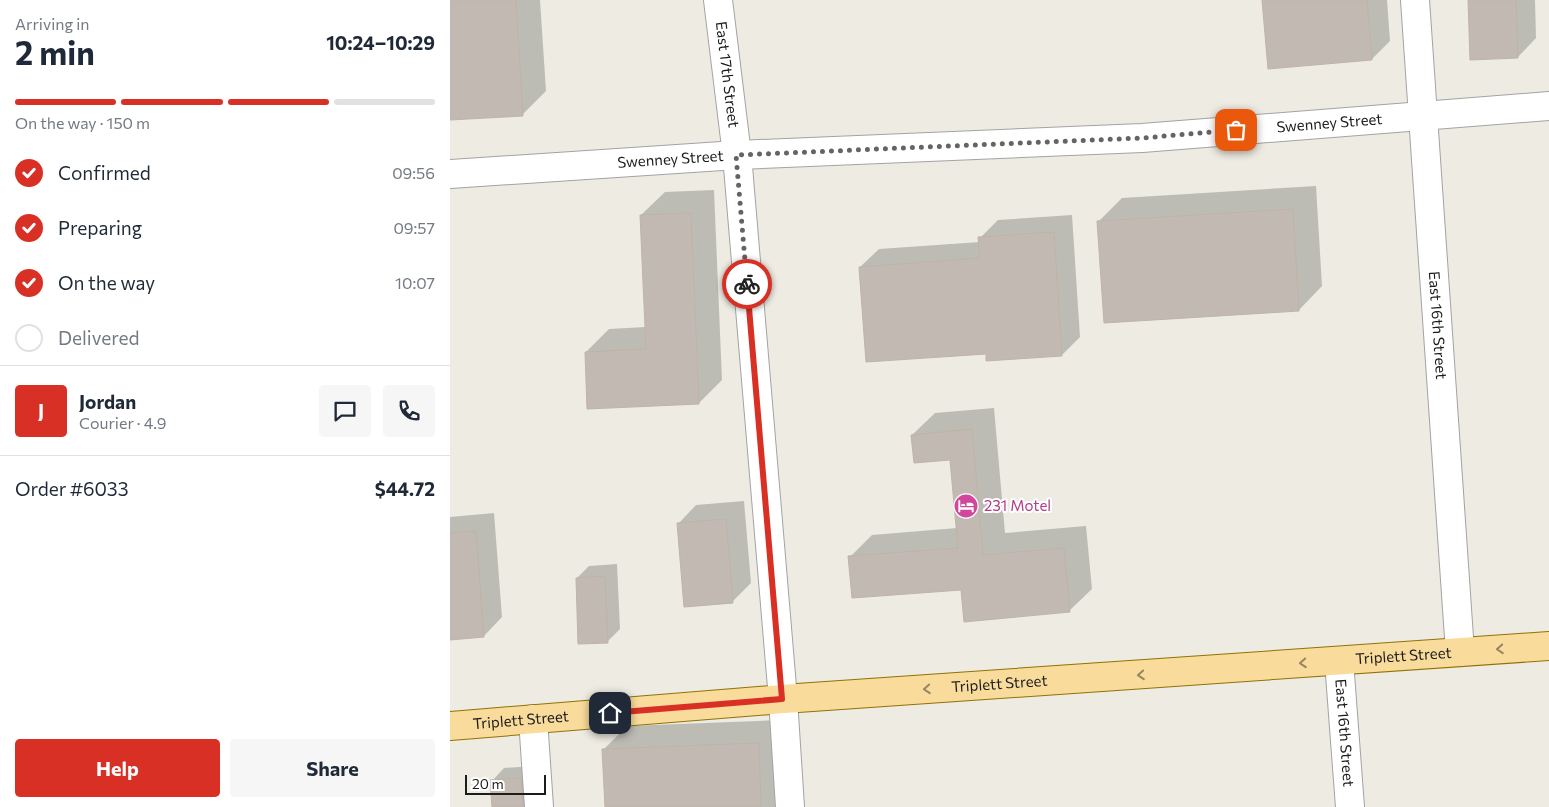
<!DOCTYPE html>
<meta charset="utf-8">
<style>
body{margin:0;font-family:Commissioner,sans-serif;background:#f6f6f7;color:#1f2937;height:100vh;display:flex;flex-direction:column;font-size:19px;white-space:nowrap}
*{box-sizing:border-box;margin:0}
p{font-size:16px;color:#747a83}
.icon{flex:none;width:28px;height:28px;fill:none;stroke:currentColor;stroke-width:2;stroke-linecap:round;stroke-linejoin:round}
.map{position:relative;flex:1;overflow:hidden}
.sheet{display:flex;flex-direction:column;background:#fff;width:450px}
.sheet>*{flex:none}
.scale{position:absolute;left:15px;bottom:12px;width:81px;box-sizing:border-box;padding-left:5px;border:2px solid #1c1c1c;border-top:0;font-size:14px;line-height:18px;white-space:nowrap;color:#1c1c1c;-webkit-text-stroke:4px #fff;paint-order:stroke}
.pin{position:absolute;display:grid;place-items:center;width:42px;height:42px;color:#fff;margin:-21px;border-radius:10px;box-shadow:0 2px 8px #0006}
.courier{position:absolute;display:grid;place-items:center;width:50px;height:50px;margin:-25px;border:4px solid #d93025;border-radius:50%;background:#fff;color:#222;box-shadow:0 1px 6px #0007}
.summary em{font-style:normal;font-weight:700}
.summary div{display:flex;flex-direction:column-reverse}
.summary{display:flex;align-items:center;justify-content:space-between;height:85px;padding:0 15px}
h1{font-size:32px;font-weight:700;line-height:38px}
.bar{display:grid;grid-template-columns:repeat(4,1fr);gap:8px 5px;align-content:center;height:60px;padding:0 15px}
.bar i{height:6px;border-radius:4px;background:#e0e1e3}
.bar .active{background:#d93025}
.bar p{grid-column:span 4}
.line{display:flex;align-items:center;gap:12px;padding:0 15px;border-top:1px solid #e0e1e3}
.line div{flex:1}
.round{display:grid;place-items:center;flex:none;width:52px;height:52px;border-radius:5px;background:#f6f6f7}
ol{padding:0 15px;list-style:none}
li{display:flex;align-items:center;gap:15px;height:55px}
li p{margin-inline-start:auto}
li .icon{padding:5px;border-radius:50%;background:#d93025;color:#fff;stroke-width:4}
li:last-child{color:#747a83}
li i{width:28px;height:28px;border:2px solid #e0e1e3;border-radius:50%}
.cta{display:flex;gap:10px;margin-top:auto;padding:10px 15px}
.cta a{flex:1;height:58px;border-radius:5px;background:#d93025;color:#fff;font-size:20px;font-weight:700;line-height:58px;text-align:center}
.cta a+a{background:#f6f6f7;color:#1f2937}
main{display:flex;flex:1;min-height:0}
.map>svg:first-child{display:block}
.shadow{fill:#0003}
.building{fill:#c2bab2;stroke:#bfb3a5}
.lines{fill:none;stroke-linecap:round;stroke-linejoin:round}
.minor-casing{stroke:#a3a3a3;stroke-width:30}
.major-casing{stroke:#917204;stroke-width:30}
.minor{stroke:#fff;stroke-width:28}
.major{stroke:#f9db9b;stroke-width:28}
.oneway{stroke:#968562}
.done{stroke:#656461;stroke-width:5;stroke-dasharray:0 9}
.route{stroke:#d93025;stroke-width:6}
.labels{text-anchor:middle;stroke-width:4;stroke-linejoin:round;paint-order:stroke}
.street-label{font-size:15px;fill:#1c1c1c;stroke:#fff}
.hotel-label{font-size:15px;fill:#b23c85;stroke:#fff;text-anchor:start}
</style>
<main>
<section class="sheet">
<div class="summary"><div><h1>2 min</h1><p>Arriving in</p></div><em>10:24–10:29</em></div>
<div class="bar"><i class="active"></i><i class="active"></i><i class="active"></i><i></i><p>On the way · 150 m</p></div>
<ol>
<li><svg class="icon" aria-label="check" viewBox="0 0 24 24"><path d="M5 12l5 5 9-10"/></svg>Confirmed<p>09:56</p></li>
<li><svg class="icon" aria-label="check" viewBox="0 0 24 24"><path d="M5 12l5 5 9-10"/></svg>Preparing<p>09:57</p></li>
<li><svg class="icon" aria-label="check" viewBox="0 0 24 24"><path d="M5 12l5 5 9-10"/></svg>On the way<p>10:07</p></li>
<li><i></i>Delivered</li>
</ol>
<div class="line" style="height:90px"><b class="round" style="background:#d93025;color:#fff">J</b><div><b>Jordan</b><p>Courier · 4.9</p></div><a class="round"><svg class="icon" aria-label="chat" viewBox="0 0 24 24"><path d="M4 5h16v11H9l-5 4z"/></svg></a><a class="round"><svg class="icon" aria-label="phone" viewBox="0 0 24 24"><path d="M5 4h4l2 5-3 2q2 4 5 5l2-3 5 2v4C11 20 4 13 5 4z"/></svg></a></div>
<div class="line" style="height:65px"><div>Order #6033</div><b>$44.72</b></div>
<div class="cta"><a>Help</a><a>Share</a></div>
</section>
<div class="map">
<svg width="1099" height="807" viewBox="0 0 1099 807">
<rect width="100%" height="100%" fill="#edebe2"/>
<g class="shadow">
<path d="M 0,0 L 90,0 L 96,91 L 72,115 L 0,119 Z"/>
<path d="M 813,0 L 937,0 L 940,41 L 922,59 Z"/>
<path d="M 1020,0 L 1085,0 L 1086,38 L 1068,57 Z"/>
<path d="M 866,186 L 872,286 L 849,310 L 648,222 L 672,198 Z"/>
<path d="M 264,190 L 272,380 L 249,403 L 136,352 L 159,329 L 196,327 L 191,215 L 215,192 Z"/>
<path d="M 622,215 L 630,337 L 612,355 L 537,352 L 410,267 L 429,249 L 530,242 L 530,238 L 548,220 Z"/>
<path d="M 544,408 L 555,533 L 636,526 L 642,589 L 619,611 L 400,557 L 422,535 L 507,528 L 501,459 L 462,435 L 485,413 Z"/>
<path d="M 294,501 L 301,583 L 283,601 L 228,524 L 246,505 Z"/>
<path d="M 44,513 L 52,617 L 34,636 L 0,638 L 0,517 Z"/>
<path d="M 167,564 L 170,629 L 157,642 L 127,578 L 139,566 Z"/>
<path d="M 332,720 L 335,807 L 156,807 L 153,750 L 177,726 Z"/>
<path d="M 84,766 L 87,807 L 43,807 L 42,781 L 54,768 Z"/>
</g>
<g class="building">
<path d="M 0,0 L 66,0 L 73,116 L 0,120 Z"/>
<path d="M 812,0 L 917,0 L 922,60 L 818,69 Z"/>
<path d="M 1018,0 L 1066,0 L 1068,58 L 1020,60 Z"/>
<path d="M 843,209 L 849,311 L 654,323 L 647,221 Z"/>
<path d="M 241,213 L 249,404 L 137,409 L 135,352 L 196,349 L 190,215 Z"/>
<path d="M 604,232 L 612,356 L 536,361 L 536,354 L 416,362 L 409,267 L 530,258 L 528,237 Z"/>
<path d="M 522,429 L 533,555 L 614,548 L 620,612 L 514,622 L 511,590 L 402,598 L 398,556 L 508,548 L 500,460 L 464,463 L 461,435 Z"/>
<path d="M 276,519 L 283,603 L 234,607 L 227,523 Z"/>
<path d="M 26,531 L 34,637 L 0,640 L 0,533 Z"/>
<path d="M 155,576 L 158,643 L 128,644 L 126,578 Z"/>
<path d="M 309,743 L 311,807 L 155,807 L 152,749 Z"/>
<path d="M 71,778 L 73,807 L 42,807 L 40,780 Z"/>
</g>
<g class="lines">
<defs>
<g id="minor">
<path id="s1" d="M 268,0 L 287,155 L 333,699 L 340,807"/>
<path id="s2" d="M 965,0 L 1010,652"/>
<path id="s3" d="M 0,174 L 287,155 L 692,138 L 1099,106"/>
<path id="s4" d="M 889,661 L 900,807"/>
<path d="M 83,719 L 89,807"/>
</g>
<g id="major">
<path id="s5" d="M 0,726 L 333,699 L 1099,646"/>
</g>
</defs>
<use href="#minor" class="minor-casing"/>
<use href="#major" class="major-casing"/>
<use href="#minor" class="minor"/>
<use href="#major" class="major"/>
</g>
<defs><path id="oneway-chevron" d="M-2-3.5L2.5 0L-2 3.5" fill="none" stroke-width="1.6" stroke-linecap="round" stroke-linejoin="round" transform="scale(1.25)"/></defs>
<g class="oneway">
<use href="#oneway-chevron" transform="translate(1050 649) rotate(176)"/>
<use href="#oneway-chevron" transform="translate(853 663) rotate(176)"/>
<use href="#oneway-chevron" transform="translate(691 675) rotate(176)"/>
<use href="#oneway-chevron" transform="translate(477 689) rotate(176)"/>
</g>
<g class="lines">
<path class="done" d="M 297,284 L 286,155 L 692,138 L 786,130"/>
<path class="route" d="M 160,713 L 332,699 L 297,284"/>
</g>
<defs>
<symbol id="hotel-disc" viewBox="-11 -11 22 22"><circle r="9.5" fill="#d1479c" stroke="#fff"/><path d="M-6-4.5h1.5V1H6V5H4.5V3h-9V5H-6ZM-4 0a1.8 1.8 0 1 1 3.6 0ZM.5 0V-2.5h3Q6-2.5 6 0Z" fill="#fff"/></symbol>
</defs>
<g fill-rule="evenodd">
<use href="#hotel-disc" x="502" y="492" width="28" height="28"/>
</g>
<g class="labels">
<g class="street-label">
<text dy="5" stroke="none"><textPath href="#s1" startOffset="75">East 17th Street</textPath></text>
<text dy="5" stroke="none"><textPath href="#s3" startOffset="881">Swenney Street</textPath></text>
<text dy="5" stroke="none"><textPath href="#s3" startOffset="221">Swenney Street</textPath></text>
<text dy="5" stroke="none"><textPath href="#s2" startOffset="326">East 16th Street</textPath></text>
<text dy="5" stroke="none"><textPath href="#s5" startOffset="956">Triplett Street</textPath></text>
<text dy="5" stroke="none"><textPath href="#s5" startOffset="551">Triplett Street</textPath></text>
<text dy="5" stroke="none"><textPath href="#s5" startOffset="71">Triplett Street</textPath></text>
<text dy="5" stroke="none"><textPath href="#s4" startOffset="72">East 16th Street</textPath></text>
</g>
<g class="hotel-label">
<text x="534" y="511">231 Motel</text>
</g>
</g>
</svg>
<div class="scale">20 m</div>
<div class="pin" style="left:786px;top:130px;background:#ea580c"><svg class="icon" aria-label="bag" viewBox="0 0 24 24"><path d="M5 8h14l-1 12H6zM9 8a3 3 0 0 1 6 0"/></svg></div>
<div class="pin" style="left:160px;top:713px;background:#1f2937"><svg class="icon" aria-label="home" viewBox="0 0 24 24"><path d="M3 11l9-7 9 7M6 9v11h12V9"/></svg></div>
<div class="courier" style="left:297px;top:284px"><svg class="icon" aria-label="bike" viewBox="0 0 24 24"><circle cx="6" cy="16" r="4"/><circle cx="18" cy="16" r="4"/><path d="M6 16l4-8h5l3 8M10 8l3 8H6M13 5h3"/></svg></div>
</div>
</main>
